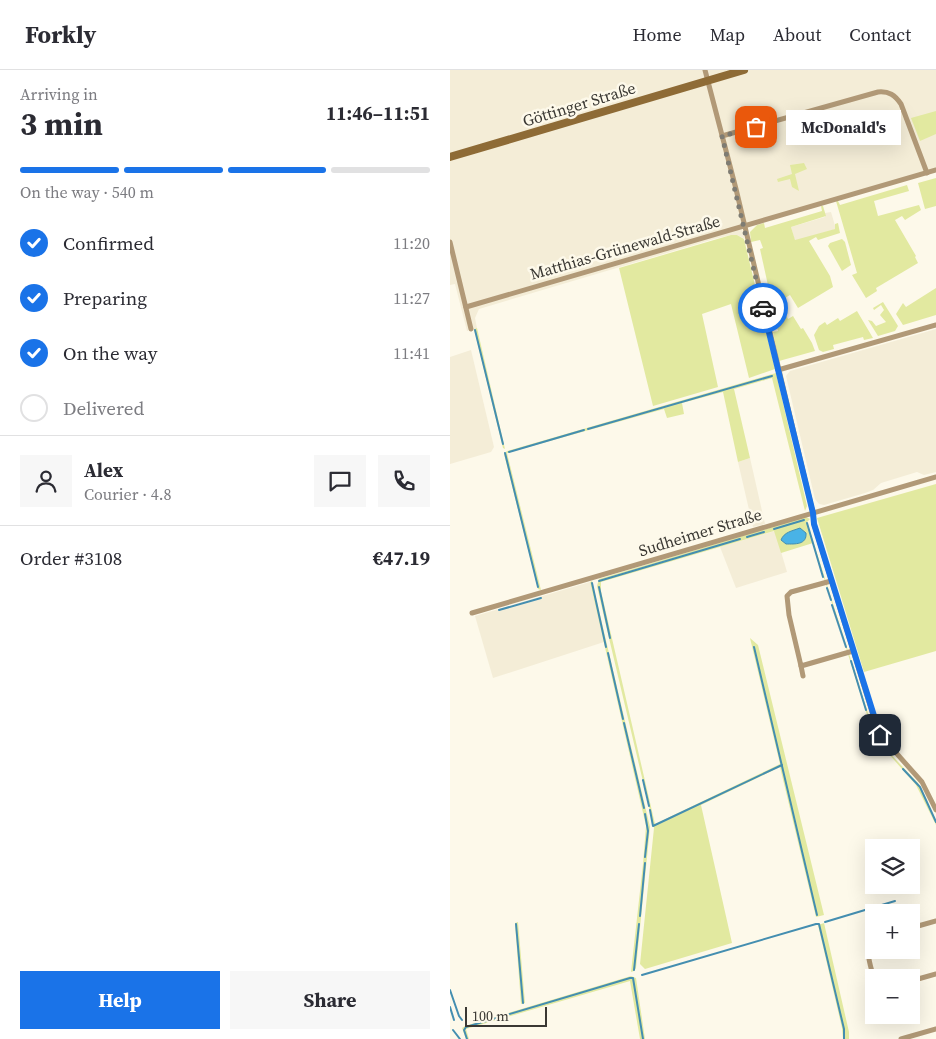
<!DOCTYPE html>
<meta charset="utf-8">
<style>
body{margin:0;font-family:"Source Serif 4",serif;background:#f7f7f7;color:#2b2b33;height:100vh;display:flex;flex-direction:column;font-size:19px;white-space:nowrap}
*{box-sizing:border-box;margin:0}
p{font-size:16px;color:#7c7c81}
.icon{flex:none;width:28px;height:28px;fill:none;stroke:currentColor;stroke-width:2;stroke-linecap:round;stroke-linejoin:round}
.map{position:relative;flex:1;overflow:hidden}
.side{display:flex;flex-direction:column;background:#fff;width:450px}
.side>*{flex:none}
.buttons{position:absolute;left:415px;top:769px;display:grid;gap:10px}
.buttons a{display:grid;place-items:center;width:55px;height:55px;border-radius:0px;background:#fff;box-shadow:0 5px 20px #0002;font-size:25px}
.scale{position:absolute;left:15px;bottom:12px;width:82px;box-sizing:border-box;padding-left:5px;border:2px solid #3a3833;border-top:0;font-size:14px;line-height:18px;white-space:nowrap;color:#3a3833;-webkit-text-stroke:4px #fdf9ea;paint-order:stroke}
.pin{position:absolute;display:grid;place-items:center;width:42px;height:42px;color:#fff;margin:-21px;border-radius:10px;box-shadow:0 2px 8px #0006}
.courier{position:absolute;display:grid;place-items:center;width:50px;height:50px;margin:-25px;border:4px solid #1a73e8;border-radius:50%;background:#fff;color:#222;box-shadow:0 1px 6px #0007}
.bubble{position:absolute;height:35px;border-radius:0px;background:#fff;box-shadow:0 5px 20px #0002;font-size:16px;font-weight:700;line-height:35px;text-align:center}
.overview em{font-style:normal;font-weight:700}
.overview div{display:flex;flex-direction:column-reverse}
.overview{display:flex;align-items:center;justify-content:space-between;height:85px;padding:0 20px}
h1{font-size:32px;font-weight:700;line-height:38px}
.bar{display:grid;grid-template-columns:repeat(4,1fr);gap:8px 5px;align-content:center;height:60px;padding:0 20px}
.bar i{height:6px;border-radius:4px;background:#e1e1e2}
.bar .on{background:#1a73e8}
.bar p{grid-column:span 4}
.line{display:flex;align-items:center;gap:12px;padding:0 20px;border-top:1px solid #e1e1e2}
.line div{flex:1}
.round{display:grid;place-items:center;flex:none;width:52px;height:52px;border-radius:0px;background:#f7f7f7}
ol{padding:0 20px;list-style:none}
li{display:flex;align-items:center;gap:15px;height:55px}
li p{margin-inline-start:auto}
li .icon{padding:5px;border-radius:50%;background:#1a73e8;color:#fff;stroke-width:4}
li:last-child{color:#7c7c81}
li i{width:28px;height:28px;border:2px solid #e1e1e2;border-radius:50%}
.action{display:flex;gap:10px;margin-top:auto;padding:10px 20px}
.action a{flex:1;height:58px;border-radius:0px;background:#1a73e8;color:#fff;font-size:20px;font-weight:700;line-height:58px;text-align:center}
.action a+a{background:#f7f7f7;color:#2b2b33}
header{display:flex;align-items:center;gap:30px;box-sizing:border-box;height:70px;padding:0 25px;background:#fff;border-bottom:1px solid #e1e1e2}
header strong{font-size:24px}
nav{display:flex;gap:28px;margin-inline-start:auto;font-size:18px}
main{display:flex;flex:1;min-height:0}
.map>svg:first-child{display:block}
.built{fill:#f4edd7}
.green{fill:#e2e9a0}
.water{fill:#49b3e6;stroke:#448eb0}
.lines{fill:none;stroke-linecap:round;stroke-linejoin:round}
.stream{stroke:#448eb0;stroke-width:2}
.minor{stroke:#b19977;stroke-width:5}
.secondary{stroke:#8e6b36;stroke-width:8}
.done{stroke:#7e7c73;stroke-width:5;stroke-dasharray:0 9}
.route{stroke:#1a73e8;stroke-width:6}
.labels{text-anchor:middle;stroke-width:5;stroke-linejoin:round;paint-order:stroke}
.street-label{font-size:16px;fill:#3a3833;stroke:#fdf9ea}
</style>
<header>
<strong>Forkly</strong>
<nav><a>Home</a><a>Map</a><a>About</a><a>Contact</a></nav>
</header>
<main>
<section class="side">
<div class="overview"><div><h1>3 min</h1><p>Arriving in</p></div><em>11:46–11:51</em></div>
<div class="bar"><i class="on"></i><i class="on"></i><i class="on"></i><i></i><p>On the way · 540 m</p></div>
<ol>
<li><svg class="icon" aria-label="check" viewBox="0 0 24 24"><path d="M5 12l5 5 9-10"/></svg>Confirmed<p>11:20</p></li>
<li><svg class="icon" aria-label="check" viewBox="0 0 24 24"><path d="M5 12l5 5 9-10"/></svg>Preparing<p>11:27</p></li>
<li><svg class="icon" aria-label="check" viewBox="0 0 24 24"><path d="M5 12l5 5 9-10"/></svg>On the way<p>11:41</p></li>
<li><i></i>Delivered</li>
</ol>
<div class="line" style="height:90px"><a class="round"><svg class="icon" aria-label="person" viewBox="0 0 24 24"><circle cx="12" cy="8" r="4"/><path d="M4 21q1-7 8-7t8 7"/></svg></a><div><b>Alex</b><p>Courier · 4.8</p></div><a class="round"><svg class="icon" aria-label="chat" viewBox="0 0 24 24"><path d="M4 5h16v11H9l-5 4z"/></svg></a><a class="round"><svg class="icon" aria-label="phone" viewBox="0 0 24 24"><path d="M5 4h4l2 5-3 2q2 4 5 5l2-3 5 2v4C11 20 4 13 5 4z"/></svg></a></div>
<div class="line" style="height:65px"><div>Order #3108</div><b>€47.19</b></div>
<div class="action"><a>Help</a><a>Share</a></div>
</section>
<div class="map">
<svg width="486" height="969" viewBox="0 0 486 969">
<rect width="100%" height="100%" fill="#fdf9ea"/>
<g class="built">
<path d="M 0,0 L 486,0 L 486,99 L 291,155 L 295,169 L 287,165 L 281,165 L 264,169 L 29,239 L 25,248 L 27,258 L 17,261 L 5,214 L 0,215 Z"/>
<path d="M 381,142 L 386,159 L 345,171 L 341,157 L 375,147 L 375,143 Z"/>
<path d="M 486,259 L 486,402 L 474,405 L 467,402 L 431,413 L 423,420 L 415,423 L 374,435 L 369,434 L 365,429 L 336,306 L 340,301 Z"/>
<path d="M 21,280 L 44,377 L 41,382 L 0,394 L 0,287 Z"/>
<path d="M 300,388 L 315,454 L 303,457 L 288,392 Z"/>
<path d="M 325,461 L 337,502 L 286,518 L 270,477 Z"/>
<path d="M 140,512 L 154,572 L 43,608 L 25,546 Z"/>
</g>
<g class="green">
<path d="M 486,41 L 486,64 L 470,71 L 461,48 Z"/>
<path d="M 354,93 L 357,99 L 345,104 L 349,121 L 342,117 L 340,109 L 328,112 L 327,109 L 342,104 L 340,95 Z"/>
<path d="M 486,108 L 486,136 L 475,139 L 468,113 Z"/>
<path d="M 457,115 L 459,121 L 424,131 L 428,146 L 469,135 L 471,140 L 455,150 L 452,146 L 445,150 L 466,186 L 465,187 L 468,193 L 426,218 L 427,221 L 416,228 L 402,205 L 407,203 L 386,131 L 388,131 L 390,135 Z"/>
<path d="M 371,136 L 373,136 L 376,146 L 341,157 L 345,170 L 385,159 L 385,154 L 388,153 L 390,163 L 368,170 L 366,167 L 359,171 L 380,206 L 383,217 L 348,238 L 340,225 L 328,232 L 338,249 L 343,246 L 351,259 L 353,258 L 362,273 L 365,281 L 329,291 L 323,262 L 328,261 L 310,179 L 313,178 L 310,170 L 301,172 L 300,162 L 307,155 L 314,153 L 315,158 L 372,141 Z"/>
<path d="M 281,165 L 287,165 L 294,169 L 325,299 L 299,308 L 281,234 L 252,244 L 268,317 L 203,336 L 169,198 Z"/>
<path d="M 392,169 L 395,172 L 401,195 L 392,201 L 378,176 L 380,173 Z"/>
<path d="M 486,218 L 486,245 L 453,255 L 446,244 L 453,233 L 456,237 Z"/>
<path d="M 433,232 L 448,256 L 445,261 L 428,266 L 418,250 L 422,251 L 426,256 L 436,252 L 430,245 L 434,240 L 431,235 L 424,240 L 423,238 Z"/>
<path d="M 407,241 L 423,268 L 414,270 L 413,267 L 383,275 L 384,279 L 373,282 L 369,280 L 364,265 L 369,256 L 375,252 L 377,255 L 388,248 L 390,251 Z"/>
<path d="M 27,258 L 55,379 L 53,378 L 24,259 Z"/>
<path d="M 326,303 L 357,436 L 355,441 L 322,308 L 284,319 L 300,388 L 288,392 L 273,322 L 232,333 L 234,344 L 217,348 L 214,339 L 57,383 L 91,520 L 88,519 L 54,384 L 57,381 Z"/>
<path d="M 486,414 L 486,581 L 414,602 L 367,448 Z"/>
<path d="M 356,447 L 360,449 L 357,452 L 424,662 L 431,674 L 468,713 L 486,751 L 486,755 L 466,715 L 424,667 L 363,473 L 331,483 L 324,461 L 151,512 L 151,521 L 205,754 L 330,694 L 300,568 L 308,575 L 374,845 L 366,847 L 330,697 L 251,735 L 282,873 L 195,899 L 190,894 L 204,758 L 154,547 L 147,516 L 149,509 Z"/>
<path d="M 142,511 L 200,757 L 186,898 L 184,901 L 181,902 L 193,794 L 196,756 L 140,512 Z"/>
<path d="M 68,852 L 75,933 L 71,934 L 65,853 Z"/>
<path d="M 374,853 L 399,962 L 399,969 L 393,969 L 392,958 L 368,855 Z"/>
<path d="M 181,906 L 186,908 L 195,969 L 190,969 L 180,911 L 16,959 L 19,969 L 16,969 L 12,958 L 15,956 Z"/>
</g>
<path class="water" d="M 350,458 L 356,463 C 357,475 345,474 336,474 L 331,470 C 334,462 342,461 350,458 Z"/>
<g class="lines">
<g class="stream">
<path d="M 25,260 L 53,374"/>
<path d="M 138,359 L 322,306"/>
<path d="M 59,382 L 134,360"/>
<path d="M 55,383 L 88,517"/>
<path d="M 357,453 L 373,507"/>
<path d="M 324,459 L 354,450"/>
<path d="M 297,467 L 314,462"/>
<path d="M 149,511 L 290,469"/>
<path d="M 142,513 L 156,577"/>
<path d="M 149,517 L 160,568"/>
<path d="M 377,518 L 381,530"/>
<path d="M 382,535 L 396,577"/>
<path d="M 49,540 L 91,528"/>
<path d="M 304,577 L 367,845"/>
<path d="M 158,583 L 173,649"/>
<path d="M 401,591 L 416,640"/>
<path d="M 174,653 L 194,738"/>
<path d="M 421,655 L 428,670 L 438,683"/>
<path d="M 453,699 L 470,717 L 486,752"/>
<path d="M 193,710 L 199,736"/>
<path d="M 200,740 L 203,756 L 332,695"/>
<path d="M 195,744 L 198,761 L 195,787"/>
<path d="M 190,846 L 195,793"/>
<path d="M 375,852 L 445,831"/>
<path d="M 66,854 L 73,933"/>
<path d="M 184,900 L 189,854"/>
<path d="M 192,905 L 366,854 L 369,854 L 394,959 L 394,969"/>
<path d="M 0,920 L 9,946 L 12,950"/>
<path d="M 0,937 L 4,950"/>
<path d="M 3,960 L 10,969"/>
<path d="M 17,969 L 14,960 L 16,957 L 180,908 L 183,908 L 193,969"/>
</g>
<g class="minor">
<path d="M 255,0 L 286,119 L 363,443 L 364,454 L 423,645 L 432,667 L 472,712 L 486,740"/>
<path d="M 272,66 L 428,22 C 439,21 445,25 451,34 L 477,103"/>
<path d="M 0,172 L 21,259"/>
<path d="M 16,237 L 486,100"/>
<path d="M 328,300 L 486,255"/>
<path d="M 381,511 L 341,522 L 337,526 L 339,545 L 351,596 L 403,581"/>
<path d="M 22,543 L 486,407"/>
<path d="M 351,596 L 353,606"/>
<path d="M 461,858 L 486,851"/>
<path d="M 424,869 C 413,879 421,896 424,909"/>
<path d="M 461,911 L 486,904"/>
<path d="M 451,969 L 486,959"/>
</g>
<path class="secondary" d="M 0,87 L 294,0"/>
</g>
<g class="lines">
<path class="done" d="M 306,57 L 272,66 L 313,238"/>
<path class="route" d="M 313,238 L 363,443 L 364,454 L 430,665"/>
</g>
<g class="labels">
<g class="street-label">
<text transform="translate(129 34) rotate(-17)" y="6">Göttinger Straße</text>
<text transform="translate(175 177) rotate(-16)" y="6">Matthias-Grünewald-Straße</text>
<text transform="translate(250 462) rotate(-17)" y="6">Sudheimer Straße</text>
</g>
</g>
</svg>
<div class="buttons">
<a><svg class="icon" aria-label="layers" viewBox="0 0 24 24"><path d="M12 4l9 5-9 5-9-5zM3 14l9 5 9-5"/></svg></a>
<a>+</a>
<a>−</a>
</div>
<div class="scale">100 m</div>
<div class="pin" style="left:306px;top:57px;background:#ea580c"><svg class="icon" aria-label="bag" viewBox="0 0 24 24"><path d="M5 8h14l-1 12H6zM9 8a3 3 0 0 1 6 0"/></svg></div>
<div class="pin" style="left:430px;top:665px;background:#1f2937"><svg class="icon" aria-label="home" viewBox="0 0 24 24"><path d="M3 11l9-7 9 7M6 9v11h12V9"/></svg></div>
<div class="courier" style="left:313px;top:238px"><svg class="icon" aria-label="car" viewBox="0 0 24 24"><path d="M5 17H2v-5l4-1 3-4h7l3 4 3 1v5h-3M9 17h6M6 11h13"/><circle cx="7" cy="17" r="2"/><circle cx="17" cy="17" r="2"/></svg></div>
<div class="bubble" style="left:336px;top:40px;width:115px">McDonald's</div>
</div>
</main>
